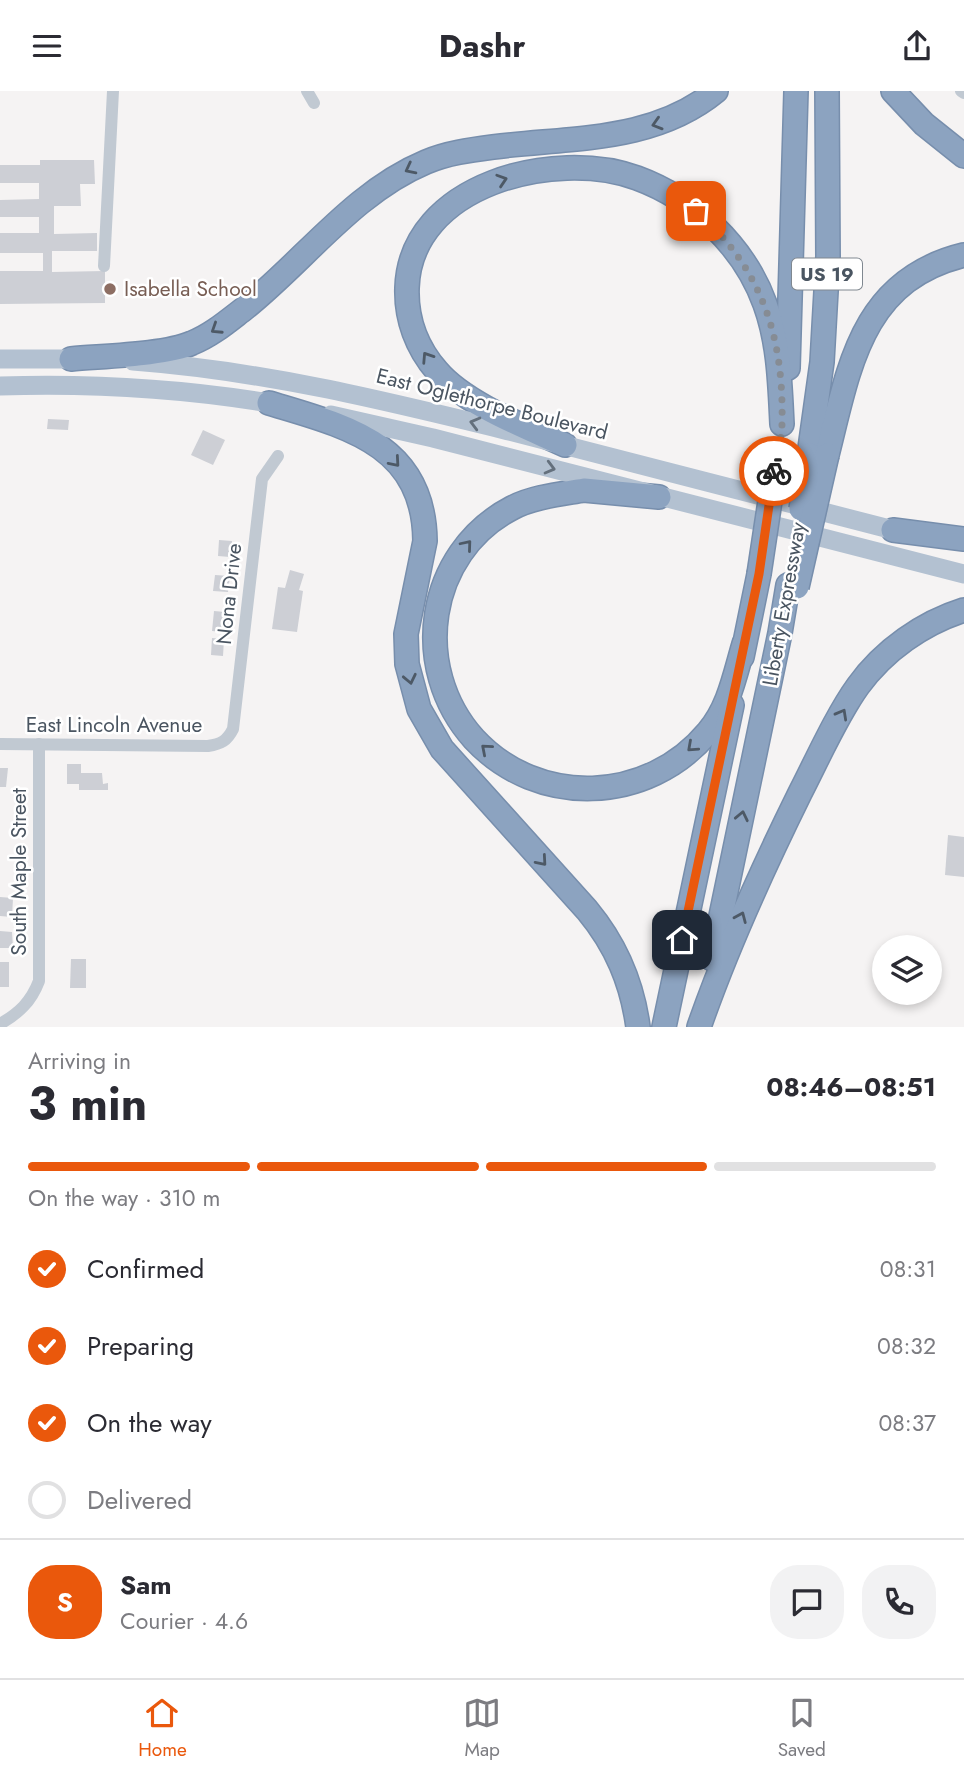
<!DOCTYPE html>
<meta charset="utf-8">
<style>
body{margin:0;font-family:Jost,sans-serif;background:#f2f2f3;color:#2b2b33;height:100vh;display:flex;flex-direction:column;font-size:26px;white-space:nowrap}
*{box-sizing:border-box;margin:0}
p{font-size:23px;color:#7c7c81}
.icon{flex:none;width:38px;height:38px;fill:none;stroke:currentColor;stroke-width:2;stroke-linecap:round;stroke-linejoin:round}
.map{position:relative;height:936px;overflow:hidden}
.sheet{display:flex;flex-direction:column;background:#fff;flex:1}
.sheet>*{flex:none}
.buttons{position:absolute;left:872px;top:844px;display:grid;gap:14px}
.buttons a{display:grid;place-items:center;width:70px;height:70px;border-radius:50%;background:#fff;box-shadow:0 4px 10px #0003;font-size:35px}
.pin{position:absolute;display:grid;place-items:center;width:60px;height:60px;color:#fff;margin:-30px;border-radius:14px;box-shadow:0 4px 10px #0006}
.courier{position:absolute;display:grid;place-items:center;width:70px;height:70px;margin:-35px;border:5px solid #ea580c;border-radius:50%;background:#fff;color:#222;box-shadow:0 2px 9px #0007}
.summary em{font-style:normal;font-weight:700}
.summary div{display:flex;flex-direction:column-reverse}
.summary{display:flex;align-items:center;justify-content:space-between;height:119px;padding:0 28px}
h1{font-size:46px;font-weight:700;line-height:52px}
.bar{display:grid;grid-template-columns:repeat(4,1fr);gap:10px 7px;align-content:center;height:84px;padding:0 28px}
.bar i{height:9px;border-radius:5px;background:#e1e1e2}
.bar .selected{background:#ea580c}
.bar p{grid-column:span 4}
.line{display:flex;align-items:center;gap:18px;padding:0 28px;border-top:2px solid #e1e1e2}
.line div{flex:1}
.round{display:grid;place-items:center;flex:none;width:74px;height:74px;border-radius:28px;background:#f2f2f3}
ol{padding:0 28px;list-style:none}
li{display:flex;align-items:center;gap:21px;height:77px}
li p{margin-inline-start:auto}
li .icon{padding:7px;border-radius:50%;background:#ea580c;color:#fff;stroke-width:4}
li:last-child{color:#7c7c81}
li i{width:38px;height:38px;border:4px solid #e1e1e2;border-radius:50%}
header{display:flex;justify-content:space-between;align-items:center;height:91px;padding:0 28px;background:#fff;font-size:32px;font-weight:700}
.dock{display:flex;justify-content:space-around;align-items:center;height:98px;border-top:2px solid #e1e1e2;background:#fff;font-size:19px;color:#7c7c81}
.dock a{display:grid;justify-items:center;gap:4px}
.dock .selected{color:#ea580c}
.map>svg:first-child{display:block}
.building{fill:#cdcfd5}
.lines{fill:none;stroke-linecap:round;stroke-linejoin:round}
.highway-casing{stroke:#778eac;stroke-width:26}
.street{stroke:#c1c9d2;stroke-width:12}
.primary{stroke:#b3c1d1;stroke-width:19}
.highway{stroke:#8ca3c0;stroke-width:23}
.highway-bridge-casing{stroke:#778eac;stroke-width:26;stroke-linecap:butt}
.highway-bridge{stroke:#8ca3c0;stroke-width:23}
.oneway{stroke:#4d5966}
.oneway2{stroke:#64707d}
.done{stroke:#868c94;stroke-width:7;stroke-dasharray:0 12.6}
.route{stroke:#ea580c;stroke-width:9}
.education-dot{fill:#8d6e63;stroke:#fff;stroke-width:2.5}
.labels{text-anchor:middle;stroke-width:5;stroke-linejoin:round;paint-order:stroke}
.shield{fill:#fff;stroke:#808890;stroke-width:2}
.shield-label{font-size:19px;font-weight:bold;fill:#4a5561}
.education-label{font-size:21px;fill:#785e54;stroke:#fff;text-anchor:start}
.street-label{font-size:21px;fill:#4a5561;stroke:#fff}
</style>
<header><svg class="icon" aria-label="menu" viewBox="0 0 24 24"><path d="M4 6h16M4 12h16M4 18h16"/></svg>Dashr<svg class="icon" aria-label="share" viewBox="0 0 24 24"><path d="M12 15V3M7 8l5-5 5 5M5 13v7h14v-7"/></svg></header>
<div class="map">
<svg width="964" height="936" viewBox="0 0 964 936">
<rect width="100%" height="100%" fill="#f5f3f3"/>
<g class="building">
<path d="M 40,69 L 94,69 L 95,93 L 80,93 L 81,115 L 54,115 L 54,143 L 97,142 L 97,160 L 52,160 L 52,181 L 105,180 L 105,212 L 0,213 L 0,180 L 43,180 L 43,162 L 0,162 L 0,142 L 39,142 L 39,126 L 0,126 L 0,109 L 39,108 L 39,92 L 0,92 L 0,74 L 40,74 Z"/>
<path d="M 48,328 L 69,329 L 68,339 L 47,338 Z"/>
<path d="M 203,339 L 225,349 L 213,374 L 191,364 Z"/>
<path d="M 219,449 L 232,450 L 230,466 L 218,465 Z"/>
<path d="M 290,479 L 304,483 L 299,499 L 303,500 L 297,541 L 272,538 L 278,496 L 285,497 Z"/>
<path d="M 215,484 L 230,485 L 228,501 L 213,500 Z"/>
<path d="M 214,520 L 225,521 L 223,541 L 212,540 Z"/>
<path d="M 212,547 L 224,548 L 223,565 L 211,564 Z"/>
<path d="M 67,673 L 81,673 L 81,682 L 102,682 L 103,693 L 108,692 L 108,699 L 79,699 L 79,693 L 67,693 Z"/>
<path d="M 0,677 L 8,677 L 6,696 L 0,696 Z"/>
<path d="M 948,744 L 964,746 L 964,786 L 945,784 Z"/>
<path d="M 0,806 L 13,807 L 12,826 L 0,825 Z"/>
<path d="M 0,840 L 12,841 L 13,857 L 0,857 Z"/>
<path d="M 71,868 L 86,868 L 86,897 L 70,897 Z"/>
<rect x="0" y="871" width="9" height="25"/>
</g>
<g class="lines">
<defs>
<g id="highway">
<path d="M 893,0 L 924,33 L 964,65"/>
<path d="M 71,268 C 103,265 165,264 192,252 C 212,244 228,230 245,217 C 305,169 354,101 426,71 C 447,62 470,59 493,56 C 570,46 653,52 716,0"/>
<path d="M 788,277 L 796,0"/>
<path d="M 269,312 C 345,335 424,352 425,450 L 406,543 L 407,573 L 419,618 L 442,658 L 587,819 C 616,854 632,891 638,936"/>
<path d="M 565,354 C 526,336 465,313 437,280 C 417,257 406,228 407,197 C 410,93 555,57 637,87 C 694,108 744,155 765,213 C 779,251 780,293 782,333"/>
<path d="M 809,364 L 822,271 L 828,165 L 827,0"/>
<path d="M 827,364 C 849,277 861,189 964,164"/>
<path d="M 659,406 L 584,399 C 561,403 532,406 512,417 C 426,462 410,577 474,648 C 538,717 648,713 708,641 C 729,617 735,583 744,553"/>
<path d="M 893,439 L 964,448"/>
<path d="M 742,566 L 759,483"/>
<path d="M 712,868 L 780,542 L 788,494"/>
<path d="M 664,936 L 732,614"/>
<path d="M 699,936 C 727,855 762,779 800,702 C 817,669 837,624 858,595 C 884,559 923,532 964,519"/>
</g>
</defs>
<use href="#highway" class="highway-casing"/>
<g class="street">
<path d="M 307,0 L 314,12"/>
<path d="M 961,0 L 964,2"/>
<path d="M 104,175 L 113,0"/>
<path d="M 0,653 L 208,655 C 221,653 227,650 233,638 L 262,388 L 278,365"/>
<path d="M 0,933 C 19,922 31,911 39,890 L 39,653"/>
</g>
<g class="primary">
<path d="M 0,268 L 85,268"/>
<path d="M 133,270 C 264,280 382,309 509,340 C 641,373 773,409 905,442"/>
<path d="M 0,295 C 94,292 189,298 281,314"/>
<path d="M 331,324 L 433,347 L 964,483"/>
</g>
<use href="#highway" class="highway"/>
<defs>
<g id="highway-bridge">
<path d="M 801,418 L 809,364"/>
<path d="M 759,483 L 778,357"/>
<path d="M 797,496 L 827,364"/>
</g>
</defs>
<use href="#highway-bridge" class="highway-bridge-casing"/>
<use href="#highway-bridge" class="highway-bridge"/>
</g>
<defs><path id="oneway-chevron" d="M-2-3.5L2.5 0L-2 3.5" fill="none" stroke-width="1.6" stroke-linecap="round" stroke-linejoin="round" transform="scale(1.75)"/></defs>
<g class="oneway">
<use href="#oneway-chevron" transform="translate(657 33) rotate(163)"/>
<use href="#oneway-chevron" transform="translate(410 78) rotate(153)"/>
<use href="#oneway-chevron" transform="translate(502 89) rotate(-18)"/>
<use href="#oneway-chevron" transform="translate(216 238) rotate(147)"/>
<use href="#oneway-chevron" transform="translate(427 266) rotate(-123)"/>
<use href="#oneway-chevron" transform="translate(395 371) rotate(49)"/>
<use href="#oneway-chevron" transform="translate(467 454) rotate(-50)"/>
<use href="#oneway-chevron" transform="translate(410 588) rotate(78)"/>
<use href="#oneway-chevron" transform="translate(842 623) rotate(-61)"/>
<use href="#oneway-chevron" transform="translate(692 656) rotate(138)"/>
<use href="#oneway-chevron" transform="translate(486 658) rotate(-139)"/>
<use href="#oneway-chevron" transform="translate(742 725) rotate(-78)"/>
<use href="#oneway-chevron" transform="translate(542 770) rotate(49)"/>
<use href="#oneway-chevron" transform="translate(741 826) rotate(-67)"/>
</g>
<g class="oneway2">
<use href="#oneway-chevron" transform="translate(475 332) rotate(-165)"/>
<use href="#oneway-chevron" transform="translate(550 377) rotate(15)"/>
</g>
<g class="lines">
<path class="done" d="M 696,120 C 762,177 784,246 782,332 C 782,348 777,364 774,380"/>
<path class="route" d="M 682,849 L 759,483 L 774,380"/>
</g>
<circle class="education-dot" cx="110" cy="198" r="7"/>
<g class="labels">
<rect class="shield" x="792" y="167.5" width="70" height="31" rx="5"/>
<g class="shield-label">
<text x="827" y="190">US 19</text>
</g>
<g class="education-label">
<text x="124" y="205">Isabella School</text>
</g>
<g class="street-label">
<text transform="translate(492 313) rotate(14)" y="7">East Oglethorpe Boulevard</text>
<text transform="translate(229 503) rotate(-84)" y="7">Nona Drive</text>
<text transform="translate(784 513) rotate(-80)" y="7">Liberty Expressway</text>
<text x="114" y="641">East Lincoln Avenue</text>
<text transform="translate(19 781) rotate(-90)" y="7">South Maple Street</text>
</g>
</g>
</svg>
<div class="buttons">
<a><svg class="icon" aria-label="layers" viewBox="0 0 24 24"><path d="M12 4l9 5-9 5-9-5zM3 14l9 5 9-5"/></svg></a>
</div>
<div class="pin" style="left:696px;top:120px;background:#ea580c"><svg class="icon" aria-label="bag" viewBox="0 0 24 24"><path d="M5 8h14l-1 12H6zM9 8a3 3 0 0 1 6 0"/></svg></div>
<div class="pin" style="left:682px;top:849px;background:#1f2937"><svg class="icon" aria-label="home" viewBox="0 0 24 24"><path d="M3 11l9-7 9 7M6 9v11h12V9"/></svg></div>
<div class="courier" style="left:774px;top:380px"><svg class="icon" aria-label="bike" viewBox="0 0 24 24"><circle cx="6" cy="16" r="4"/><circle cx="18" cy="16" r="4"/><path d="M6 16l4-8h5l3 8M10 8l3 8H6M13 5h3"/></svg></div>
</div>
<section class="sheet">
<div class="summary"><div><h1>3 min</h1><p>Arriving in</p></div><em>08:46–08:51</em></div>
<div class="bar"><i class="selected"></i><i class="selected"></i><i class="selected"></i><i></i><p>On the way · 310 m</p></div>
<ol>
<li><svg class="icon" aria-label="check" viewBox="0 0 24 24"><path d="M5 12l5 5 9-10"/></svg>Confirmed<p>08:31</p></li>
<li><svg class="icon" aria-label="check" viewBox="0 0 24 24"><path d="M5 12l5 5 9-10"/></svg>Preparing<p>08:32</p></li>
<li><svg class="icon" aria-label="check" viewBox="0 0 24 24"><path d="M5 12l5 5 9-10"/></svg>On the way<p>08:37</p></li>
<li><i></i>Delivered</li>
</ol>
<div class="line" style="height:126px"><b class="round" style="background:#ea580c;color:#fff">S</b><div><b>Sam</b><p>Courier · 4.6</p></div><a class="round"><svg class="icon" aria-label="chat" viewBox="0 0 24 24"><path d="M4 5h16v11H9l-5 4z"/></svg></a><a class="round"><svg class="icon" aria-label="phone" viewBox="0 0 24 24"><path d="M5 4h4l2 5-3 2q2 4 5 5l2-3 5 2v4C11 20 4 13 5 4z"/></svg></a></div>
</section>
<nav class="dock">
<a class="selected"><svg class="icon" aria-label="home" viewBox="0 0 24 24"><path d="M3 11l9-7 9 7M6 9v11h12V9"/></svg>Home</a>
<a><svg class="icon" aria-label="map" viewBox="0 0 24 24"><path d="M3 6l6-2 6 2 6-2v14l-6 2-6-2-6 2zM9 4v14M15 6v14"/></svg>Map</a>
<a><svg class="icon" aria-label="saved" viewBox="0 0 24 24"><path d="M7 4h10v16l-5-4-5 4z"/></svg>Saved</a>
</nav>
